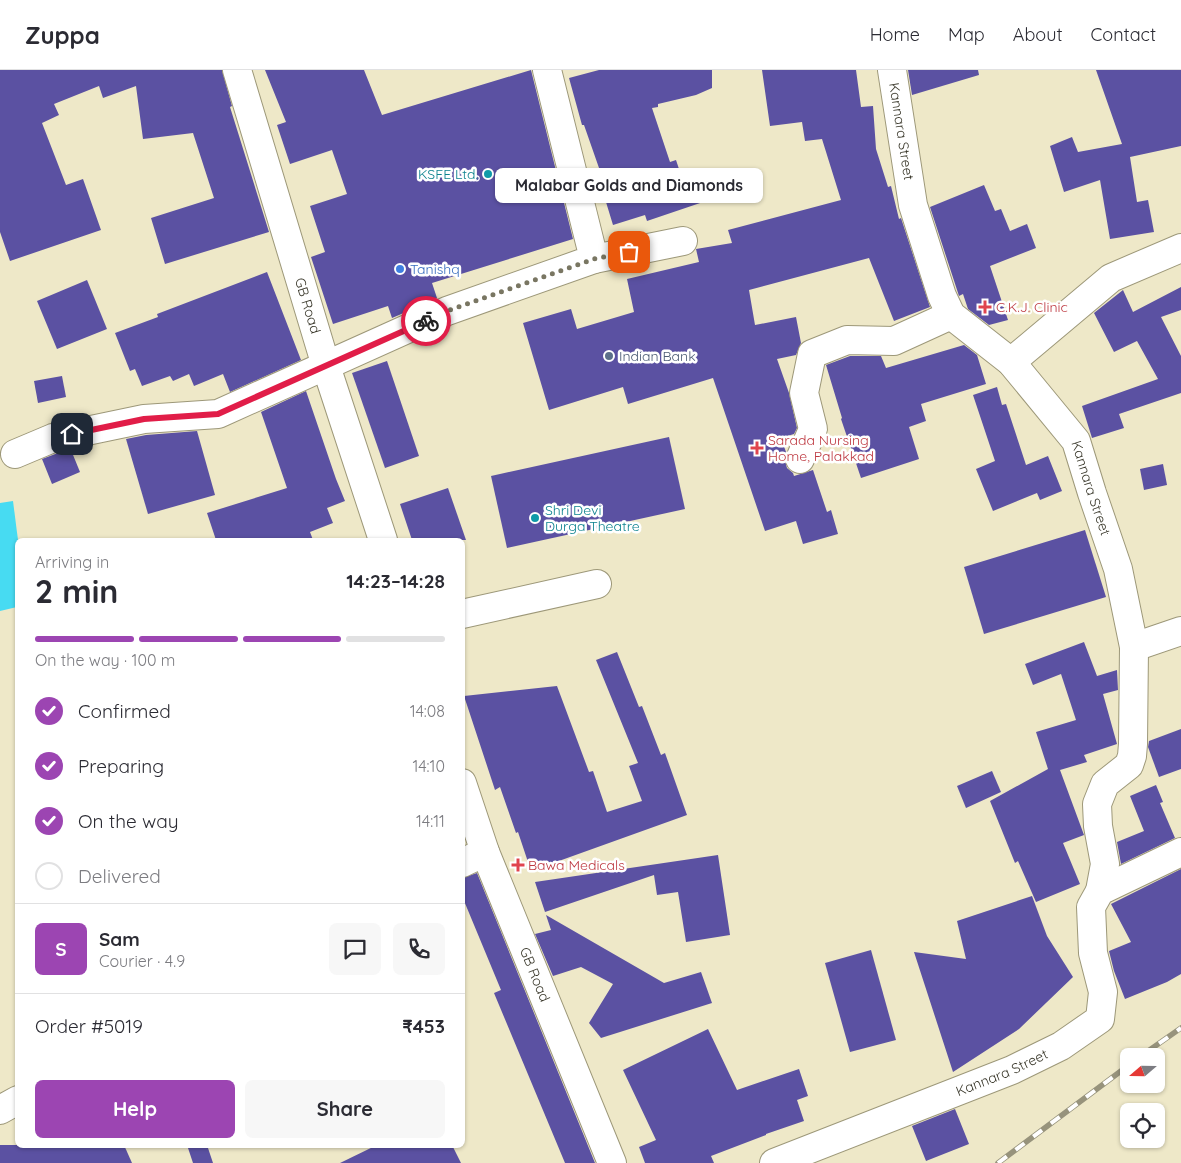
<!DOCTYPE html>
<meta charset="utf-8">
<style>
body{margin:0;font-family:Quicksand,sans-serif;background:#f7f7f7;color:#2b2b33;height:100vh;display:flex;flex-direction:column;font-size:19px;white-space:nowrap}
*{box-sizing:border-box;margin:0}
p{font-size:16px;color:#7c7c81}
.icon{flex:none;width:28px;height:28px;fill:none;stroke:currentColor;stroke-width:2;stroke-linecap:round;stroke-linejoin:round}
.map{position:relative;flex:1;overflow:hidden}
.side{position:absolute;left:15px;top:468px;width:450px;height:610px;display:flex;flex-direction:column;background:#fff;border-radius:8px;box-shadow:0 1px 4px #0004}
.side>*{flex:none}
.needle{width:32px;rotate:250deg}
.controls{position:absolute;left:1120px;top:978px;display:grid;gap:10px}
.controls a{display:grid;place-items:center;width:45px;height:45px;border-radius:8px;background:#fff;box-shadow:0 1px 4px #0004;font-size:25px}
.pin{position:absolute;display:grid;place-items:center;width:42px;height:42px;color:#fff;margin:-21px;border-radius:10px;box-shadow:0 2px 8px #0006}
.courier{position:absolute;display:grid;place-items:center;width:50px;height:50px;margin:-25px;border:4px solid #e11d48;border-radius:50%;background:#fff;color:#222;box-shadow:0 1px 6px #0007}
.bubble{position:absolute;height:35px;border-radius:8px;background:#fff;box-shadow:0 1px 4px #0004;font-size:16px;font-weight:800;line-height:35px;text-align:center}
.overview em{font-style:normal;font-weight:800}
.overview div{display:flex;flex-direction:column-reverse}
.overview{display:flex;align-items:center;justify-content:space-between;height:85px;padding:0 20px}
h1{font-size:32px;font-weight:800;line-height:38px}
.bar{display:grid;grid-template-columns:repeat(4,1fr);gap:8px 5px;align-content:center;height:60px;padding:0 20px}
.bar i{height:6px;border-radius:4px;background:#e1e1e2}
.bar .current{background:#9c45b2}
.bar p{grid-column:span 4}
.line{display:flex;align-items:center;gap:12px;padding:0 20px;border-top:1px solid #e1e1e2}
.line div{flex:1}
.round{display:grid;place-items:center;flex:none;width:52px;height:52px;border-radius:8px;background:#f7f7f7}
ol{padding:0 20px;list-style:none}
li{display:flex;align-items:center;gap:15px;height:55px}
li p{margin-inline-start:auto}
li .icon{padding:5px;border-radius:50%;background:#9c45b2;color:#fff;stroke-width:4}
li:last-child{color:#7c7c81}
li i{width:28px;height:28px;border:2px solid #e1e1e2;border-radius:50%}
.button{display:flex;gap:10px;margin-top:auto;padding:10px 20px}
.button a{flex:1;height:58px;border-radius:8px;background:#9c45b2;color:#fff;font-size:20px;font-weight:800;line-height:58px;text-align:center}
.button a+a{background:#f7f7f7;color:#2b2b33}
header{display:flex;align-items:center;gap:30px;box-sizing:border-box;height:70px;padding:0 25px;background:#fff;border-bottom:1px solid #e1e1e2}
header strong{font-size:24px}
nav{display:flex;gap:28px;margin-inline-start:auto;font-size:18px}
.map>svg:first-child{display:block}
.water{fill:#47dbf2}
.building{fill:#5b51a2}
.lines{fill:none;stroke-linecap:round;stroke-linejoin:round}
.minor-casing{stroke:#9d9879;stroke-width:30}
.minor{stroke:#fff;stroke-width:28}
.rail-casing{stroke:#97937c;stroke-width:5.5}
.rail{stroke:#fff;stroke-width:4;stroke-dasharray:11;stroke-linecap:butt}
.done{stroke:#797662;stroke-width:5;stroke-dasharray:0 9}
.route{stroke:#e11d48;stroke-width:6}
.culture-dot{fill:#0f9aa8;stroke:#fff;stroke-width:2}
.shop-dot{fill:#3f7fe0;stroke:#fff;stroke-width:2}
.health-dot{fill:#e0444e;stroke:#fff;stroke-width:2}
.service-dot{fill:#5c6f8a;stroke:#fff;stroke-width:2}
.labels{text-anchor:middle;stroke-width:5;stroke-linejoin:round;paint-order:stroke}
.street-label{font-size:14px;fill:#3a382b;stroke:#fff}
.culture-label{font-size:14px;fill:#0d838f;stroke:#fff;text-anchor:end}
.shop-label{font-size:14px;fill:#366cbe;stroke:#fff;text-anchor:start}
.health-label{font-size:14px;fill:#be3a42;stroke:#fff;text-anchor:start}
.service-label{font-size:14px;fill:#4e5e75;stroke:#fff;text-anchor:start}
</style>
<header>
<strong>Zuppa</strong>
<nav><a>Home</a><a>Map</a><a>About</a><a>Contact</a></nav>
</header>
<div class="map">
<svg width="1181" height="1093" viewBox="0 0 1181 1093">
<rect width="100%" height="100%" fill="#eee8c8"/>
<path class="water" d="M 13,431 L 18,470 L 17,537 L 0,541 L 0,433 Z"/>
<g class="building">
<path d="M 0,0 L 222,0 L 232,36 L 230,37 L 269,162 L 165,194 L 151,148 L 214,128 L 193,63 L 143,69 L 136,16 L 103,28 L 99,16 L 54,34 L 59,45 L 42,53 L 66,115 L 83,109 L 101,160 L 10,191 L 0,162 Z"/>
<path d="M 265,0 L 364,0 L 382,45 L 531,0 L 573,169 L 432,213 L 437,228 L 399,245 L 392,248 L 388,236 L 333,254 L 311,187 L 325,182 L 310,136 L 347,124 L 332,80 L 290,94 L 277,55 L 286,52 Z"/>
<path d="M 599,0 L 712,0 L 712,18 L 696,25 L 658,34 L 658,37 L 652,38 L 670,92 L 676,90 L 682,108 L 699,102 L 709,130 L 647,151 L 645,145 L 613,155 L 602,119 L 606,118 L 584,55 L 582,55 L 569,8 Z"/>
<path d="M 762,0 L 856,0 L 861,37 L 873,36 L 876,79 L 888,117 L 891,116 L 899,149 L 901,148 L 930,237 L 894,251 L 869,188 L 749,220 L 755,255 L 796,247 L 801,273 L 796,285 L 777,289 L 789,323 L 797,358 L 794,364 L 781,368 L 786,382 L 785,391 L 787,398 L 793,403 L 794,406 L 813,400 L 827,442 L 831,440 L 838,464 L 803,474 L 796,451 L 765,461 L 713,308 L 628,334 L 623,317 L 549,340 L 523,253 L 571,239 L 577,259 L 634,242 L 627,209 L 699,192 L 696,179 L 732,173 L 728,160 L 841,130 L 822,69 L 805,71 L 802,52 L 770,56 Z"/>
<path d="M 908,0 L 978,0 L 979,5 L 912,25 Z"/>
<path d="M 1096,0 L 1181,0 L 1181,76 L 1130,87 L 1137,132 L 1148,130 L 1154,162 L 1110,169 L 1100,110 L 1064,122 L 1050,76 L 1072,67 L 1078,82 L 1122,74 Z"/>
<path d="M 984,115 L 995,141 L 1001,139 L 1010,161 L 1027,154 L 1036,178 L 990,196 L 1008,250 L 989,255 L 968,239 L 963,224 L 959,226 L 930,137 Z"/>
<path d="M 267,202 L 301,290 L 230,322 L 223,304 L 194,316 L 189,304 L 173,311 L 170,306 L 142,316 L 135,299 L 130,301 L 115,263 L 158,247 L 157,244 Z"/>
<path d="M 87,210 L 107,259 L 57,279 L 37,231 Z"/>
<path d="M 1181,217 L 1181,240 L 1161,247 L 1181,286 L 1181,323 L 1119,344 L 1124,358 L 1092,368 L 1082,336 L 1158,309 L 1137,271 L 1114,282 L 1094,243 L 1123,220 L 1133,242 Z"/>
<path d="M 964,275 L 977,285 L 986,314 L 921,334 L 926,351 L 909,357 L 919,389 L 861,408 L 841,349 L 842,348 L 826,295 L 850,286 L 881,286 L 886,298 Z"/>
<path d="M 387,291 L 419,386 L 385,398 L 352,303 Z"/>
<path d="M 62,306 L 66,327 L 38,333 L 34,311 Z"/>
<path d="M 997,317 L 1002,335 L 1006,334 L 1026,395 L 1048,386 L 1062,421 L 1040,430 L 1037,423 L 993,441 L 976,399 L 995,391 L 973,325 Z"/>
<path d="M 306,321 L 336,409 L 345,431 L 327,438 L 333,453 L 310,462 L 313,470 L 216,470 L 207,443 L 287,418 L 261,342 Z"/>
<path d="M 197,361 L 215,425 L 148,444 L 126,369 L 146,365 Z"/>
<path d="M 669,367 L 685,439 L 507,478 L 491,406 Z"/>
<path d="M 71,380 L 80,402 L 52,414 L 42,389 L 58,383 Z"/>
<path d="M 1163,394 L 1167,415 L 1144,420 L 1140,399 Z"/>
<path d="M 448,418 L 466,470 L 412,470 L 400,434 Z"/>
<path d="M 1085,460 L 1106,527 L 984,564 L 964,497 Z"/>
<path d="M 1084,572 L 1097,606 L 1117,600 L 1118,620 L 1103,624 L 1117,674 L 1084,685 L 1087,692 L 1060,700 L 1084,765 L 1063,773 L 1080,814 L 1036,832 L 1018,791 L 1015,793 L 990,731 L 1048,699 L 1036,662 L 1076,650 L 1061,604 L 1033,615 L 1025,594 Z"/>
<path d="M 617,582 L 639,637 L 642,636 L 661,685 L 665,683 L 687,745 L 531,801 L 518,762 L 516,763 L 500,717 L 495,720 L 464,626 L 557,616 L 589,702 L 593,701 L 607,742 L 642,731 L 629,696 L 638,693 L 596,590 Z"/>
<path d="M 1181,659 L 1181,699 L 1159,707 L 1148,677 L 1149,671 Z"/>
<path d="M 992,701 L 1001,722 L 966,738 L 957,716 Z"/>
<path d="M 1156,715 L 1163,732 L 1160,733 L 1175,768 L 1121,794 L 1117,772 L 1144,761 L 1130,726 Z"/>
<path d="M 718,785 L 730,865 L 686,872 L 678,822 L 657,825 L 654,805 L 545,842 L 535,812 Z"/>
<path d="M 1181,799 L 1181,904 L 1167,912 L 1125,929 L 1114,901 L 1109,881 L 1131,872 L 1111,834 Z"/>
<path d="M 477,803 L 595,1093 L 565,1093 L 494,923 L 501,920 L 462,826 L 462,808 Z"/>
<path d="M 1032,826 L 1047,866 L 1073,907 L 1019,959 L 953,1002 L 914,882 L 966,889 L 957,851 Z"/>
<path d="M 546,845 L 664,913 L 701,902 L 712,933 L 601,968 L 589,953 L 613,914 L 581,897 L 553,906 L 535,864 L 551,860 Z"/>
<path d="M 871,880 L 896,970 L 850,982 L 825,893 Z"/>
<path d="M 708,959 L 737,1020 L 799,999 L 808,1026 L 797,1030 L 804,1051 L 766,1064 L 766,1065 L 711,1086 L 714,1093 L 645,1093 L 639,1077 L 656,1070 L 623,1000 Z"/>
<path d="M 955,1039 L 969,1074 L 926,1091 L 912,1056 Z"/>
<path d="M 0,1075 L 124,1075 L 132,1093 L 0,1093 Z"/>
<path d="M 187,1075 L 207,1075 L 213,1093 L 193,1093 Z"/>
<path d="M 377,1075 L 452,1075 L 461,1093 L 340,1093 Z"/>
</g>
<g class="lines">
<defs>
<g id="minor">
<path id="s1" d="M 237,0 L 326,296 L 383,470"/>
<path id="s2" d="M 892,0 L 913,135 L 942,226 L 951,245 L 1011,292 L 1076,371 L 1092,423 L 1118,499 L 1134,577 L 1133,674 L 1132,686 L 1129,695 L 1105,714 L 1097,734 L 1098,756 L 1105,794 L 1100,821"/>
<path d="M 594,189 L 683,171"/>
<path d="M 1011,292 L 1111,208 L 1181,178"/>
<path d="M 15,384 L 53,368 L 144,349 L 218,344 L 447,241 L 594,189 L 547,0"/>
<path d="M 800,389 L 813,359 L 804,323 L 812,284 L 847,270 L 894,271 L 951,245"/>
<path d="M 462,544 L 597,514"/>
<path d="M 1134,577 L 1181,561"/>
<path id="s3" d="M 462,713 L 485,782 L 612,1093"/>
<path d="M 462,793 L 485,782"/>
<path d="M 0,1040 L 18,1030"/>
<path id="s4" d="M 774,1093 L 1012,1000 L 1061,976 L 1100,949 L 1103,922 L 1093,883 L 1091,837 L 1100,821 L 1181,782"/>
</g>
</defs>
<use href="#minor" class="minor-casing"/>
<use href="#minor" class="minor"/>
<defs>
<g id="rail">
<path d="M 1141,986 L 1181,958"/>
<path d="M 998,1093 L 1129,995"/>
</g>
</defs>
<use href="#rail" class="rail-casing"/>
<use href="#rail" class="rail"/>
</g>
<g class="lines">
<path class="done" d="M 426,251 L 447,241 L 594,189 L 629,182"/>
<path class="route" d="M 72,364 L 144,349 L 218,344 L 426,251"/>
</g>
<g class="culture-dot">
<circle cx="488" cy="104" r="5"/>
<circle cx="535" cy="448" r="5"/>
</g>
<circle class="shop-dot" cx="400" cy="199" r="5"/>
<g class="health-dot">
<path d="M982.5 229.5h5v5h5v5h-5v5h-5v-5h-5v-5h5z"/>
<path d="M754.5 370.5h5v5h5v5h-5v5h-5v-5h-5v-5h5z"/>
<path d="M515.5 787.5h5v5h5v5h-5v5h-5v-5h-5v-5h5z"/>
</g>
<circle class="service-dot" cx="609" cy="286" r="5"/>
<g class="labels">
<g class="street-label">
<text dy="5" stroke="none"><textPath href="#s2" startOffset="62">Kannara Street</textPath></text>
<text dy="5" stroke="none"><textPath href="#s1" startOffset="246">GB Road</textPath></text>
<text dy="5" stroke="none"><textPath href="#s2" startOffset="481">Kannara Street</textPath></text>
<text dy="5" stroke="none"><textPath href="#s3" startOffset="205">GB Road</textPath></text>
<text dy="5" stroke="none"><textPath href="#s4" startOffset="245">Kannara Street</textPath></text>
</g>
<g class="culture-label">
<text x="478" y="109">KSFE Ltd.</text>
<text x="545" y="445" text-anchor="start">Shri Devi<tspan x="545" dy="16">Durga Theatre</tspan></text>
</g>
<g class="shop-label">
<text x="410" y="204">Tanishq</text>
</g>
<g class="health-label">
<text x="996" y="242">C.K.J. Clinic</text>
<text x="768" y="375">Sarada Nursing<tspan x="768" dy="16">Home, Palakkad</tspan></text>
<text x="528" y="800">Bawa Medicals</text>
</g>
<g class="service-label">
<text x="619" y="291">Indian Bank</text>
</g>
</g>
</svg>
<div class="controls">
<a><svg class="needle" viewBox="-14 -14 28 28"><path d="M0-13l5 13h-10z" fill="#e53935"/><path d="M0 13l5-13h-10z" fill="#7c7c81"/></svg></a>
<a><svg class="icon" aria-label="locate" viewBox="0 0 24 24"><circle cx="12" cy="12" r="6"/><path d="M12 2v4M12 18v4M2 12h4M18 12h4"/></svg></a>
</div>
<div class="pin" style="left:629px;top:182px;background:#ea580c"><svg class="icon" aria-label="bag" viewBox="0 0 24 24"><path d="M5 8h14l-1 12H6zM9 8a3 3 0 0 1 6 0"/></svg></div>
<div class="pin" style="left:72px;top:364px;background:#1f2937"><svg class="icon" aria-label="home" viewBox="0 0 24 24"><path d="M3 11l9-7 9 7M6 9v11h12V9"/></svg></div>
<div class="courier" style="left:426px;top:251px"><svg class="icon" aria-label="bike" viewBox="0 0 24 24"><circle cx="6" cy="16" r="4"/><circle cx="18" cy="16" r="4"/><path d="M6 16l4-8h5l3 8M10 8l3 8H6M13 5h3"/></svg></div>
<div class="bubble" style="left:495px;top:98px;width:268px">Malabar Golds and Diamonds</div>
<section class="side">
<div class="overview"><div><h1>2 min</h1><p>Arriving in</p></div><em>14:23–14:28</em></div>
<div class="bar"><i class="current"></i><i class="current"></i><i class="current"></i><i></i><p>On the way · 100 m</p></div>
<ol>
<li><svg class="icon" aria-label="check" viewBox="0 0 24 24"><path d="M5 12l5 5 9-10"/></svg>Confirmed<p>14:08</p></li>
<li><svg class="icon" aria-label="check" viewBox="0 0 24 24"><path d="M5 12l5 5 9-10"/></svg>Preparing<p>14:10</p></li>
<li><svg class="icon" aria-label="check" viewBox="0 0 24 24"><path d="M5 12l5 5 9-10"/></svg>On the way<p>14:11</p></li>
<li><i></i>Delivered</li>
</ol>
<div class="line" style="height:90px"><b class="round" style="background:#9c45b2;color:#fff">S</b><div><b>Sam</b><p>Courier · 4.9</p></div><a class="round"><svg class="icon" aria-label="chat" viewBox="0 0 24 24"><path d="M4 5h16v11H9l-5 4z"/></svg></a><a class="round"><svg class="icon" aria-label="phone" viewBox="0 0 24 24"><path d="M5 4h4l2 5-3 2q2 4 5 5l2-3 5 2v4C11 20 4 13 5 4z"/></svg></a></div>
<div class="line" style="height:65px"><div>Order #5019</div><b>₹453</b></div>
<div class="button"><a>Help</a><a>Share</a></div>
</section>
</div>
